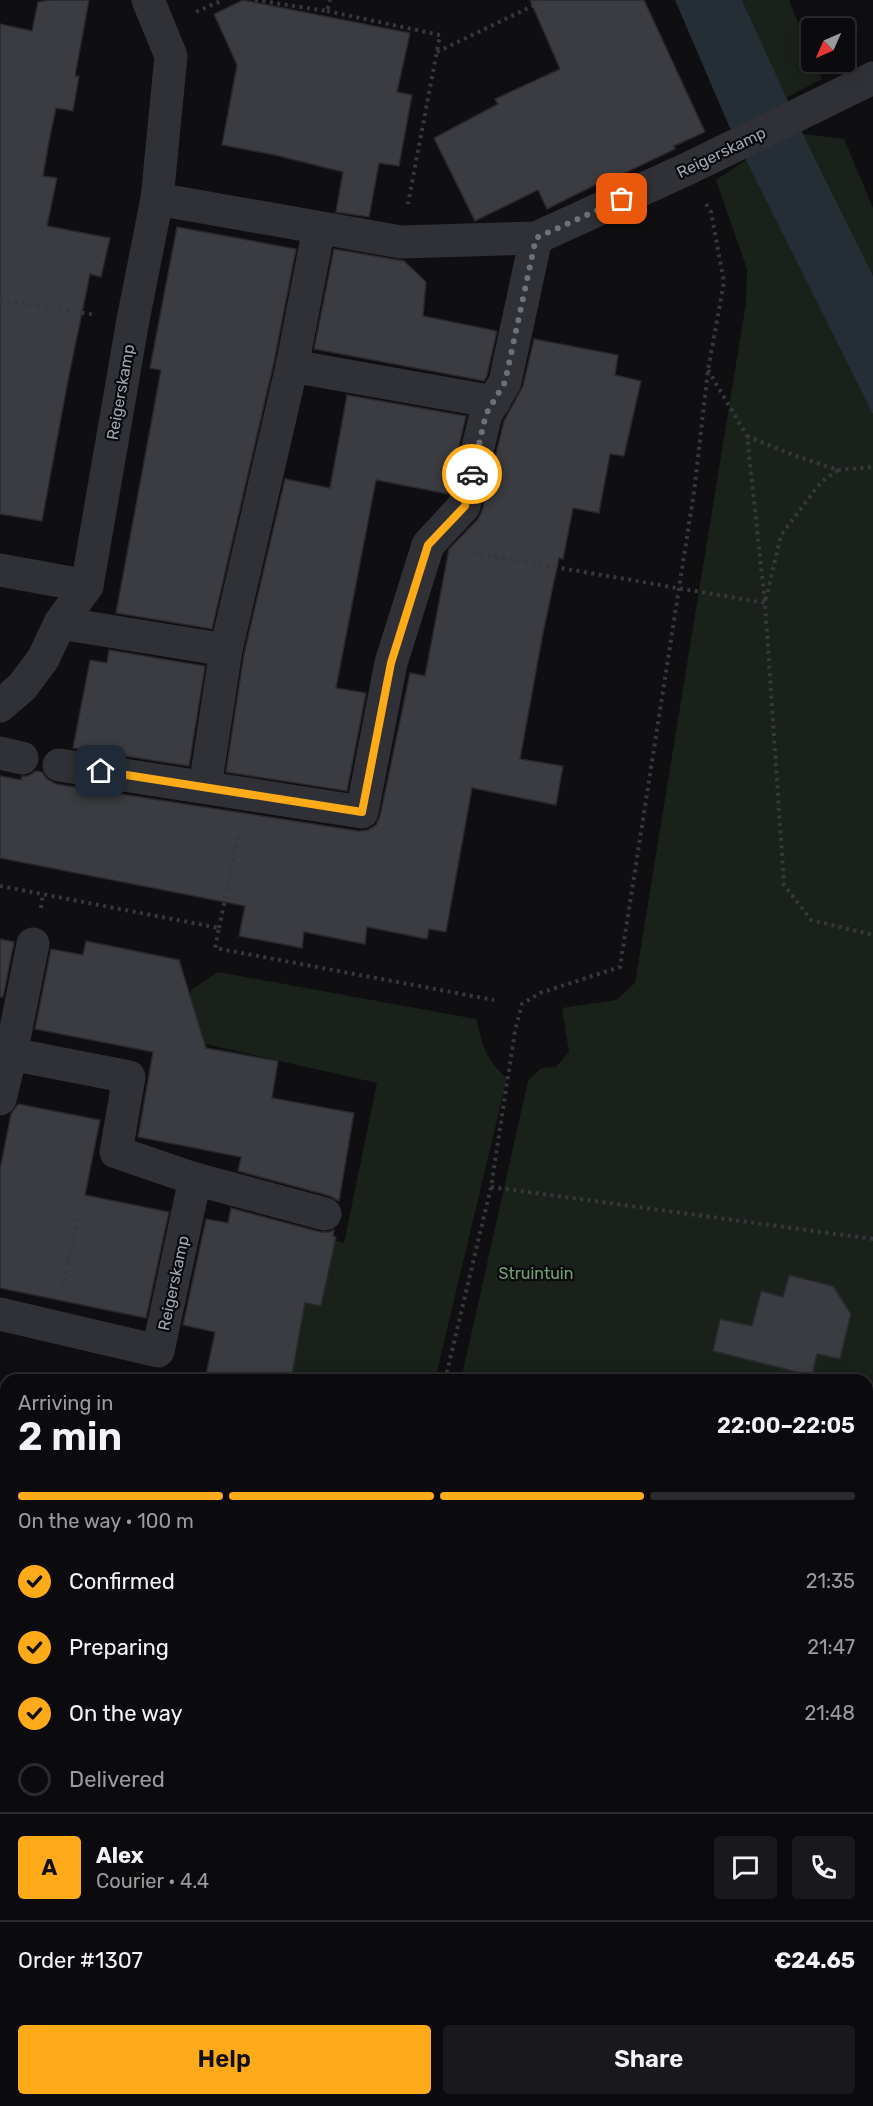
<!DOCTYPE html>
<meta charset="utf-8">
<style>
body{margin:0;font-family:Rubik,sans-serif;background:#19191b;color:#f1f3f6;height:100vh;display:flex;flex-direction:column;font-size:22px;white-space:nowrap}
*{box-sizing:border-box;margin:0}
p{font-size:20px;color:#9a9b9d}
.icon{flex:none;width:33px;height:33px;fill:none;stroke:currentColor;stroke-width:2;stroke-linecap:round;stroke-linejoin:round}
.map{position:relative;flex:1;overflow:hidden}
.sheet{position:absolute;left:0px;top:1374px;width:873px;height:732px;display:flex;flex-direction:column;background:#0b0b0d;border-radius:18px 18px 0 0;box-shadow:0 3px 15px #0003,0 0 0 2px #2b2b2e}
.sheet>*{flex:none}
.needle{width:39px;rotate:225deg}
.fabs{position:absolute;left:801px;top:18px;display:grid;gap:12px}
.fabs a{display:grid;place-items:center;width:54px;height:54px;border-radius:6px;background:#0b0b0d;box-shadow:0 3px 15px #0003,0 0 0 2px #2b2b2e;font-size:30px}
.pin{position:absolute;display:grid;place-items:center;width:51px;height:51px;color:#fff;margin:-26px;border-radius:12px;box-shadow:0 3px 9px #0006}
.courier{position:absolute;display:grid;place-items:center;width:60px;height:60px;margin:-30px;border:4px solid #ffab19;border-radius:50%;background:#fff;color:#222;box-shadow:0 2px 8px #0007}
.headline em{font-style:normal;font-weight:600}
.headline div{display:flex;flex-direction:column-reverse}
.headline{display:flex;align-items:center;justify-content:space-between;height:102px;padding:0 18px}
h1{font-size:39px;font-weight:600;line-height:45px}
.bar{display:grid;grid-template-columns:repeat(4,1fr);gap:9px 6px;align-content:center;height:72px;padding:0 18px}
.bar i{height:8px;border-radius:4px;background:#2b2b2e}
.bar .on{background:#ffab19}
.bar p{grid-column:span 4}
.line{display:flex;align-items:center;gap:15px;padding:0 18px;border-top:2px solid #2b2b2e}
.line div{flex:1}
.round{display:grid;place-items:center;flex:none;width:63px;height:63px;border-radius:6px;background:#19191b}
ol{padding:0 18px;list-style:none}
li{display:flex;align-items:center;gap:18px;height:66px}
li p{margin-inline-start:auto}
li .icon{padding:6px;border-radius:50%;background:#ffab19;color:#111;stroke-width:4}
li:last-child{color:#9a9b9d}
li i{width:33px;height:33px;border:3px solid #2b2b2e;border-radius:50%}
.action{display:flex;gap:12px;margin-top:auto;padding:12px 18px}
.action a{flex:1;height:69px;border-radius:6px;background:#ffab19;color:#111;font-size:24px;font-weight:600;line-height:69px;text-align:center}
.action a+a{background:#19191b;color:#f1f3f6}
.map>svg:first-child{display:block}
.green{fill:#19211a}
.water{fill:#252e35}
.building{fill:#3b3c41;stroke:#29292d;stroke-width:1.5}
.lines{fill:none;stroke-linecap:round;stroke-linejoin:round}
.path{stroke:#36383d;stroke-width:4;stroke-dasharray:3 4.5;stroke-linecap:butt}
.minor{stroke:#303136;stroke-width:33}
.done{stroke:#6d717a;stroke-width:6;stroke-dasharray:0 10.8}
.route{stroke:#ffab19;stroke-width:8}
.labels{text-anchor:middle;stroke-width:4.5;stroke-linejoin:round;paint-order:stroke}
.street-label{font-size:16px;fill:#9fa6b3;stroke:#0a0a0c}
.park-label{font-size:16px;fill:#74a075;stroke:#0a0a0c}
</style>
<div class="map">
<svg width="873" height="2106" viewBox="0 0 873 2106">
<rect width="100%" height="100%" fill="#0f0f11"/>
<g class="green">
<path d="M 742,0 L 789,0 L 811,54 L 812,62 L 815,62 L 822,79 L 786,98 Z"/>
<path d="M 803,134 L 844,139 L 873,208 L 873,276 Z"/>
<path d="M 746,160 L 873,415 L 873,1394 L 867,1409 L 867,1380 L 461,1380 L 528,1081 L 541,1068 L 556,1067 L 569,1052 L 562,1008 L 616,1000 L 635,983 L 746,303 L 747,269 L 716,180 Z"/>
<path d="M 218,972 L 476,1019 C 483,1045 485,1060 507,1078 L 435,1380 L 288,1380 L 321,1237 L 344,1243 L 377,1083 L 179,1038 L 191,990 Z"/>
<path d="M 873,1430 L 873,1952 L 867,1968 L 867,1439 Z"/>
<path d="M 873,2024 L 873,2106 L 842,2106 L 844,2100 L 867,2100 L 867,2039 Z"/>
<path d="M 136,2100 L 810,2100 L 804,2106 L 135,2106 Z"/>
</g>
<path class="water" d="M 675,0 L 742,0 L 803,134 L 873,276 L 873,415 L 729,126 Z"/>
<g class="building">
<path d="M 51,0 L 89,0 L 75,76 L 79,76 L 73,111 L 56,108 L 49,141 L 43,176 L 57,178 L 47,226 L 110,238 L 101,277 L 90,274 L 68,380 L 42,521 L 0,514 L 0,24 L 32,31 L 38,2 Z"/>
<path d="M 243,0 L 410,33 L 397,92 L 412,95 L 399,166 L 379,163 L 369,217 L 336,212 L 343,172 L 275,155 L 222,145 L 237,65 L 214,14 Z"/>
<path d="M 530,0 L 644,0 L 705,132 L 674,146 L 675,149 L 610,180 L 609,178 L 547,209 L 538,190 L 475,221 L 434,138 L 498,104 L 495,99 L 560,69 Z"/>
<path d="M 177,227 L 296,249 L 274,362 L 212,629 L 116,613 L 161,370 L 150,368 Z"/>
<path d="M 334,249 L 404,261 L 426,282 L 423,316 L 497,331 L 487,375 L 484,381 L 314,349 Z"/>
<path d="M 534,339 L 618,355 L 615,375 L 641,381 L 624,456 L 610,454 L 599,513 L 573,508 L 563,559 L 559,558 L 543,633 L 520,759 L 563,766 L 556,805 L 472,788 L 446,932 L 429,929 L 427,939 L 367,927 L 365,944 L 304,932 L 302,948 L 239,936 L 245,906 L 0,858 L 0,776 L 21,780 L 22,776 L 28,776 L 36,771 L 42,772 L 47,779 L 56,784 L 359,831 L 368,830 L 376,825 L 380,816 L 410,673 L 425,676 L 449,549 L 478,519 L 482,511 L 504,421 L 523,386 Z"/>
<path d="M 347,395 L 466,416 L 448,494 L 376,480 L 336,688 L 366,693 L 347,791 L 226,772 L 244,654 L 285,479 L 330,488 Z"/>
<path d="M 109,650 L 205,666 L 189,766 L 73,748 L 90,660 L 107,663 Z"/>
<path d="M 0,939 L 14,942 L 3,997 L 0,997 Z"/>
<path d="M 86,941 L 179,960 L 206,1048 L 278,1061 L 272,1098 L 354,1113 L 339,1201 L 330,1196 L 238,1171 L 241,1157 L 138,1137 L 153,1052 L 35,1029 L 51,949 L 83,955 Z"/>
<path d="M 18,1104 L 100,1120 L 85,1195 L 169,1212 L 146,1318 L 0,1288 L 0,1169 L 11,1114 Z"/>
<path d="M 231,1208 L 320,1232 L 329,1232 L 334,1230 L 333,1236 L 336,1237 L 321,1306 L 305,1303 L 291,1380 L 205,1380 L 215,1332 L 183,1325 L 206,1219 L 228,1223 Z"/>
<path d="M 789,1275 L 833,1286 L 851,1314 L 840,1359 L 817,1354 L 812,1376 L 713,1351 L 720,1319 L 752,1326 L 761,1291 L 783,1297 Z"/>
</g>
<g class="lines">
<g class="path">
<path d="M 255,0 L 327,11 L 330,0"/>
<path d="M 327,11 L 440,35 L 408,204"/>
<path d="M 196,12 L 223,0"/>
<path d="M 437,52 L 545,0"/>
<path d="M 0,300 L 96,315"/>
<path d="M 708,370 L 747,436 L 765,603 L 784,885 L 811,920 L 873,935"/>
<path d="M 838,470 L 873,467"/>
<path d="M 473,553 L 765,603 L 781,535 L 821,482 L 838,470 L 793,455 L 747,436"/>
<path d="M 0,886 L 219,928 L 215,948 L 494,1000"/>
<path d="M 41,908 L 43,894"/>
<path d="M 219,928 L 239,831"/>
<path d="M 491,1187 L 873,1239"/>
<path d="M 62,1288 L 78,1217"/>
<path d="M 445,1380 L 491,1187 L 515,1031 L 522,1004 L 540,993 L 620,967 L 694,492 L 708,370 L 724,282 L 711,212 L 706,204"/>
<path d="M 872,1409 L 873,1407"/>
<path d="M 867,1889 L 873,1892"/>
<path d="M 867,2008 L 873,1995"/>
<path d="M 120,2106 L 121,2100"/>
<path d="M 824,2106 L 827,2100"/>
</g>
<g class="minor">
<path d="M 157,199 L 401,242 L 536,238 L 687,169 L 873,78"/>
<path d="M 292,366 L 494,402"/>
<path d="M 0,570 L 87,586"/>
<path d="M 60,623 L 226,650"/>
<path d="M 0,706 L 22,687 L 43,659 L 60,623 L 87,586 L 133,320 L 157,199 L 171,56 L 148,0"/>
<path d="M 0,753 L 22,758"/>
<path d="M 59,765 L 362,812 L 391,663 L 428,545 L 464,506 L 486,414 L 505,382 L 536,238"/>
<path d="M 205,787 L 226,650 L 292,366 L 319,228"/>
<path d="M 11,1054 L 33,944"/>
<path d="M 0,1099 L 11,1054 L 129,1077 L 116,1152 L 195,1179 L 325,1214"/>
<path d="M 0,1314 L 158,1351 L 195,1179"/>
<path d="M 0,1491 L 6,1492"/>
<path d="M 0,1951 L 6,1952"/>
</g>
</g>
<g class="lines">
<path class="done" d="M 472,474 L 486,414 L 505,382 L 536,238 L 622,199"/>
<path class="route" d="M 101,771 L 362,812 L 391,663 L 428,545 L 465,506 L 472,474"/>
</g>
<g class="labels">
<g class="street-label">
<text transform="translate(721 152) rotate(-26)" y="6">Reigerskamp</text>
<text transform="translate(120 392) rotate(-80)" y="6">Reigerskamp</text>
<text transform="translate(173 1283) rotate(-78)" y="6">Reigerskamp</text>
</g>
<g class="park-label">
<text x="536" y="1279">Struintuin</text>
</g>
</g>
</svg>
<div class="fabs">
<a><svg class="needle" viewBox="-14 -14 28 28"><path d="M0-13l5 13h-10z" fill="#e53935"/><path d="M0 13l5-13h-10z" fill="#9a9b9d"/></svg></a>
</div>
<div class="pin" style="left:622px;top:199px;background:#ea580c"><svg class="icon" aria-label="bag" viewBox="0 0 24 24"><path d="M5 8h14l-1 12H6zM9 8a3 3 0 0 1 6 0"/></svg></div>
<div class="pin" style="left:101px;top:771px;background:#1f2937"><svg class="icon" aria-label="home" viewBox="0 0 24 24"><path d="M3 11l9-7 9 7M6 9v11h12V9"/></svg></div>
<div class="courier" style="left:472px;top:474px"><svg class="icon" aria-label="car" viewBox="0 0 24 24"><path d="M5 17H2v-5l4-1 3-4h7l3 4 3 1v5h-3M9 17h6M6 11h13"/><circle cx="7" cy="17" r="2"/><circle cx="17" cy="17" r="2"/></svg></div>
<section class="sheet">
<div class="headline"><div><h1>2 min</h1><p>Arriving in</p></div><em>22:00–22:05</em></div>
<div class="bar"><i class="on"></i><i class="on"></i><i class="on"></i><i></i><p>On the way · 100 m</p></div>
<ol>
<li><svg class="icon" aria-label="check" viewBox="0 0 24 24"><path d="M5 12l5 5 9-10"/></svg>Confirmed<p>21:35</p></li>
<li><svg class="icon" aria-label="check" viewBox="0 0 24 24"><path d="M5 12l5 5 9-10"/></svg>Preparing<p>21:47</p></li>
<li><svg class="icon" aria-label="check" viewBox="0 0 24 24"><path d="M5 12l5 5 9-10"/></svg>On the way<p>21:48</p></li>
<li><i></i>Delivered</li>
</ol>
<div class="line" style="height:108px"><b class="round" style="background:#ffab19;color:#111">A</b><div><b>Alex</b><p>Courier · 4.4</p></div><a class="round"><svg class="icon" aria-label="chat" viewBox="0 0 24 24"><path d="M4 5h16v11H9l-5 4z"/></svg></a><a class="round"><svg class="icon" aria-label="phone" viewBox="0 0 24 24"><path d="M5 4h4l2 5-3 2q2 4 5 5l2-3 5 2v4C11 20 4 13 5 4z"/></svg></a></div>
<div class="line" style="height:78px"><div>Order #1307</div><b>€24.65</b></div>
<div class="action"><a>Help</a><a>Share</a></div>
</section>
</div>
